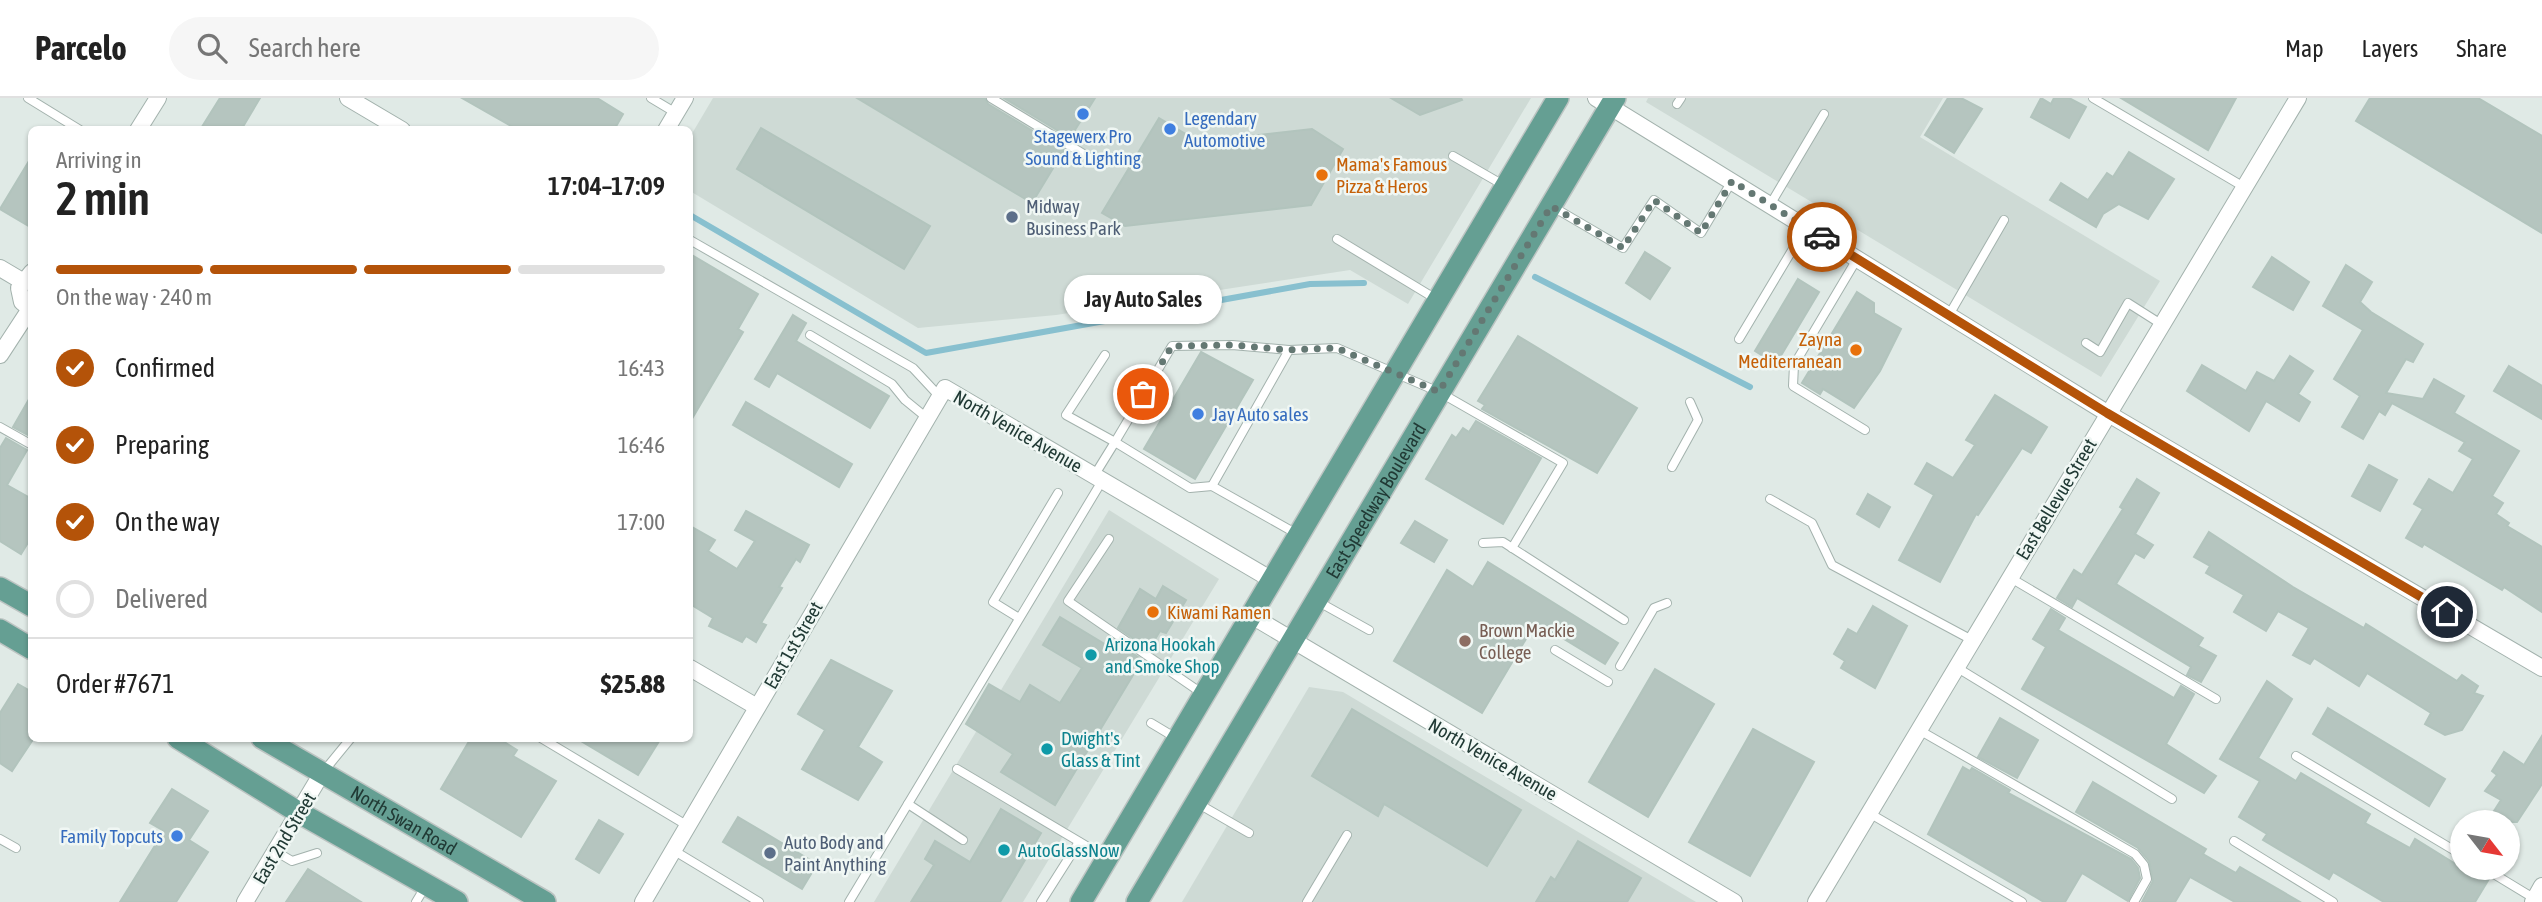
<!DOCTYPE html>
<meta charset="utf-8">
<style>
body{margin:0;font-family:"Asap Condensed",sans-serif;background:#f6f6f6;color:#222;height:100vh;display:flex;flex-direction:column;font-size:26px;white-space:nowrap}
*{box-sizing:border-box;margin:0}
p{font-size:23px;color:#767676}
.icon{flex:none;width:38px;height:38px;fill:none;stroke:currentColor;stroke-width:2;stroke-linecap:round;stroke-linejoin:round}
.map{position:relative;flex:1;overflow:hidden}
.panel{position:absolute;left:28px;top:28px;width:665px;height:616px;display:flex;flex-direction:column;background:#fff;border-radius:10px;box-shadow:0 2px 5px #0004}
.panel>*{flex:none}
.needle{width:46px;rotate:121deg}
.fabs{position:absolute;left:2450px;top:712px;display:grid;gap:14px}
.fabs a{display:grid;place-items:center;width:70px;height:70px;border-radius:50%;background:#fff;box-shadow:0 2px 5px #0004;font-size:35px}
.pin{position:absolute;display:grid;place-items:center;width:60px;height:60px;color:#fff;margin:-30px;border:4px solid #fff;border-radius:50%;box-shadow:0 2px 7px #0007}
.courier{position:absolute;display:grid;place-items:center;width:70px;height:70px;margin:-35px;border:5px solid #b45309;border-radius:50%;background:#fff;color:#222;box-shadow:0 2px 9px #0007}
.bubble{position:absolute;height:49px;border-radius:24px;background:#fff;box-shadow:0 2px 5px #0004;font-size:23px;font-weight:600;line-height:49px;text-align:center}
.summary em{font-style:normal;font-weight:600}
.summary div{display:flex;flex-direction:column-reverse}
.summary{display:flex;align-items:center;justify-content:space-between;height:119px;padding:0 28px}
h1{font-size:46px;font-weight:600;line-height:52px}
.bar{display:grid;grid-template-columns:repeat(4,1fr);gap:10px 7px;align-content:center;height:84px;padding:0 28px}
.bar i{height:9px;border-radius:5px;background:#e0e0e0}
.bar .selected{background:#b45309}
.bar p{grid-column:span 4}
.line{display:flex;align-items:center;gap:18px;padding:0 28px;border-top:2px solid #e0e0e0}
.line div{flex:1}
ol{padding:0 28px;list-style:none}
li{display:flex;align-items:center;gap:21px;height:77px}
li p{margin-inline-start:auto}
li .icon{padding:7px;border-radius:50%;background:#b45309;color:#fff;stroke-width:4}
li:last-child{color:#767676}
li i{width:38px;height:38px;border:4px solid #e0e0e0;border-radius:50%}
header{display:flex;align-items:center;gap:42px;box-sizing:border-box;height:98px;padding:0 35px;background:#fff;border-bottom:2px solid #e0e0e0}
header strong{font-size:33px}
nav{display:flex;gap:38px;margin-inline-start:auto;font-size:24px}
.search{width:490px;height:63px;background:#f6f6f6;display:flex;align-items:center;gap:18px;box-sizing:border-box;padding:0 24px;border-radius:38px;color:#767676;font-size:26px}
.map>svg:first-child{display:block}
.built{fill:#cedad5}
.lines{fill:none;stroke-linecap:round;stroke-linejoin:round}
.stream{stroke:#88c0cf;stroke-width:6}
.building{fill:#b5c5bf;stroke:#b2c4bd;stroke-width:2}
.lane-casing{stroke:#a3b2ad;stroke-width:10}
.street-casing{stroke:#a3b2ad;stroke-width:18}
.primary-casing{stroke:#bcc4c2;stroke-width:24}
.lane{stroke:#fff;stroke-width:8}
.street{stroke:#fff;stroke-width:16}
.primary{stroke:#659f93;stroke-width:21}
.done{stroke:#647873;stroke-width:7;stroke-dasharray:0 12.6}
.route{stroke:#b45309;stroke-width:9}
.shop-dot{fill:#3f7fe0;stroke:#f0f7f4;stroke-width:2.5}
.food-dot{fill:#e8710a;stroke:#f0f7f4;stroke-width:2.5}
.service-dot{fill:#5c6f8a;stroke:#f0f7f4;stroke-width:2.5}
.education-dot{fill:#8d6e63;stroke:#f0f7f4;stroke-width:2.5}
.culture-dot{fill:#0f9aa8;stroke:#f0f7f4;stroke-width:2.5}
.labels{text-anchor:middle;stroke-width:5;stroke-linejoin:round;paint-order:stroke}
.shop-label{font-size:19px;fill:#366cbe;stroke:#f0f7f4;text-anchor:start}
.food-label{font-size:19px;fill:#c56008;stroke:#f0f7f4;text-anchor:start}
.service-label{font-size:19px;fill:#4e5e75;stroke:#f0f7f4;text-anchor:start}
.street-label{font-size:19px;fill:#213a35;stroke:#f0f7f4}
.education-label{font-size:19px;fill:#785e54;stroke:#f0f7f4;text-anchor:start}
.culture-label{font-size:19px;fill:#0d838f;stroke:#f0f7f4;text-anchor:start}
</style>
<header>
<strong>Parcelo</strong>
<div class="search"><svg class="icon" aria-label="search" viewBox="0 0 24 24"><circle cx="10" cy="10" r="6"/><path d="M15 15l6 6"/></svg>Search here</div>
<nav><a>Map</a><a>Layers</a><a>Share</a></nav>
</header>
<div class="map">
<svg width="2542" height="804" viewBox="0 0 2542 804">
<rect width="100%" height="100%" fill="#e0eae6"/>
<g class="built">
<path d="M 713,0 L 1531,0 L 1408,206 L 1350,172 L 1056,217 L 918,230 L 690,93 L 690,39 Z"/>
<path d="M 1648,0 L 1943,0 L 1920,39 L 2160,183 L 2101,279 L 1646,4 Z"/>
<path d="M 1109,412 L 1219,481 L 1023,804 L 874,804 Z"/>
<path d="M 1309,589 L 1343,594 L 1696,804 L 1182,804 Z"/>
</g>
<g class="lines">
<g class="stream">
<path d="M 690,117 L 926,255 L 1310,186 L 1364,185"/>
<path d="M 1535,179 L 1750,289"/>
</g>
</g>
<g class="building">
<path d="M 220,0 L 260,0 L 241,32 L 200,32 Z"/>
<path d="M 462,0 L 597,0 L 623,16 L 614,32 L 518,32 Z"/>
<path d="M 857,0 L 985,0 L 988,6 L 1064,52 L 1032,105 Z"/>
<path d="M 1004,0 L 1095,0 L 1070,40 Z"/>
<path d="M 1391,0 L 1461,0 L 1462,2 L 1420,17 Z"/>
<path d="M 1948,0 L 1961,0 L 1982,11 L 1954,55 L 1925,37 Z"/>
<path d="M 2041,0 L 2051,6 L 2054,0 L 2069,0 L 2086,9 L 2069,40 L 2031,19 Z"/>
<path d="M 2121,0 L 2236,0 L 2208,52 Z"/>
<path d="M 2370,0 L 2478,0 L 2542,38 L 2542,135 L 2356,23 Z"/>
<path d="M 1159,20 L 1199,44 L 1312,31 L 1343,51 L 1311,107 L 1125,128 L 1102,115 Z"/>
<path d="M 761,30 L 930,128 L 904,171 L 737,71 Z"/>
<path d="M 2129,54 L 2174,81 L 2148,121 L 2119,106 L 2103,116 L 2096,129 L 2050,102 L 2061,85 L 2088,102 L 2107,75 L 2113,79 Z"/>
<path d="M 32,58 L 32,130 L 0,111 Z"/>
<path d="M 1645,154 L 1670,170 L 1650,201 L 1626,185 Z"/>
<path d="M 690,156 L 758,196 L 738,231 L 743,234 L 690,324 Z"/>
<path d="M 2272,159 L 2309,184 L 2293,212 L 2253,189 Z"/>
<path d="M 2346,167 L 2372,184 L 2360,204 L 2371,214 L 2423,246 L 2413,264 L 2406,261 L 2386,295 L 2423,301 L 2434,281 L 2464,298 L 2454,315 L 2519,353 L 2492,398 L 2503,405 L 2496,416 L 2509,425 L 2507,428 L 2542,449 L 2542,514 L 2504,489 L 2502,492 L 2424,446 L 2422,449 L 2406,440 L 2423,411 L 2414,406 L 2429,381 L 2453,395 L 2473,361 L 2459,353 L 2465,344 L 2392,305 L 2385,317 L 2379,313 L 2363,341 L 2342,329 L 2360,298 L 2334,281 L 2363,232 L 2323,208 Z"/>
<path d="M 1798,181 L 1819,194 L 1776,266 L 1755,253 Z"/>
<path d="M 1857,194 L 1874,205 L 1874,215 L 1901,231 L 1880,273 L 1854,310 L 1823,291 L 1820,296 L 1802,285 Z"/>
<path d="M 793,217 L 806,225 L 796,243 L 889,298 L 870,330 L 777,275 L 769,289 L 755,281 Z"/>
<path d="M 1518,238 L 1637,310 L 1597,375 L 1482,311 L 1485,307 L 1478,303 Z"/>
<path d="M 1201,254 L 1253,282 L 1195,381 L 1144,351 Z"/>
<path d="M 2290,258 L 2313,273 L 2298,296 L 2310,304 L 2299,323 L 2266,303 L 2249,333 L 2187,293 L 2202,267 L 2246,293 L 2257,274 L 2274,283 Z"/>
<path d="M 2509,268 L 2542,288 L 2542,321 L 2494,293 Z"/>
<path d="M 32,296 L 32,339 L 13,329 Z"/>
<path d="M 1995,297 L 2047,329 L 2031,355 L 2022,350 L 1978,417 L 1976,416 L 1940,484 L 1899,462 L 1934,397 L 1915,386 L 1927,365 L 1953,380 L 1975,347 L 1966,342 Z"/>
<path d="M 746,304 L 852,366 L 839,389 L 733,327 Z"/>
<path d="M 1476,323 L 1541,360 L 1503,426 L 1426,381 L 1452,337 L 1456,340 L 1463,330 L 1469,334 Z"/>
<path d="M 6,340 L 27,352 L 7,387 L 32,401 L 32,438 L 21,456 L 0,443 L 0,350 Z"/>
<path d="M 2369,367 L 2397,382 L 2380,413 L 2352,398 Z"/>
<path d="M 2137,381 L 2159,395 L 2135,436 L 2153,447 L 2144,460 L 2135,455 L 2116,486 L 2203,540 L 2198,548 L 2216,558 L 2201,584 L 2187,577 L 2191,569 L 2077,500 L 2072,509 L 2057,500 L 2074,472 L 2082,477 L 2123,411 L 2120,409 Z"/>
<path d="M 1868,396 L 1890,409 L 1879,429 L 1857,416 Z"/>
<path d="M 746,413 L 809,447 L 800,464 L 796,461 L 779,489 L 782,490 L 761,525 L 766,527 L 756,544 L 746,538 L 742,544 L 709,528 L 713,520 L 690,506 L 690,428 L 715,442 L 708,453 L 737,471 L 755,443 L 735,432 Z"/>
<path d="M 1415,423 L 1447,442 L 1434,464 L 1401,445 Z"/>
<path d="M 2209,434 L 2293,489 L 2364,530 L 2366,526 L 2457,583 L 2462,577 L 2478,588 L 2474,595 L 2483,598 L 2462,632 L 2445,637 L 2425,626 L 2431,615 L 2367,575 L 2359,588 L 2314,560 L 2310,566 L 2293,557 L 2309,530 L 2278,513 L 2266,533 L 2234,514 L 2244,497 L 2206,475 L 2210,468 L 2194,459 Z"/>
<path d="M 1488,464 L 1618,545 L 1605,566 L 1536,524 L 1482,615 L 1394,563 L 1447,472 L 1473,489 Z"/>
<path d="M 1163,488 L 1186,502 L 1166,535 L 1160,533 L 1149,551 L 1118,530 L 1140,491 L 1156,501 Z"/>
<path d="M 1873,508 L 1907,528 L 1875,590 L 1841,570 L 1845,563 L 1834,556 L 1848,531 L 1857,536 Z"/>
<path d="M 2051,511 L 2065,520 L 2058,532 L 2174,600 L 2181,588 L 2194,596 L 2166,646 L 2216,678 L 2204,695 L 2022,591 L 2046,549 L 2033,541 Z"/>
<path d="M 1060,519 L 1108,548 L 1112,541 L 1142,562 L 1055,707 L 1001,674 L 1013,656 L 966,626 L 989,586 L 1020,604 L 1030,587 L 1060,605 L 1082,570 L 1043,547 Z"/>
<path d="M 831,562 L 892,593 L 858,649 L 882,664 L 858,702 L 802,671 L 825,632 L 798,616 Z"/>
<path d="M 1655,571 L 1714,606 L 1648,719 L 1589,684 Z"/>
<path d="M 2267,583 L 2292,601 L 2258,660 L 2296,683 L 2301,675 L 2370,716 L 2365,725 L 2410,750 L 2415,741 L 2462,770 L 2478,770 L 2489,781 L 2475,804 L 2384,804 L 2333,774 L 2329,781 L 2263,742 L 2267,736 L 2239,719 L 2260,683 L 2220,661 Z"/>
<path d="M 18,586 L 32,594 L 32,643 L 12,673 L 0,665 L 0,615 Z"/>
<path d="M 2328,610 L 2445,681 L 2429,708 L 2313,636 Z"/>
<path d="M 1352,611 L 1521,712 L 1487,768 L 1384,706 L 1378,718 L 1312,678 Z"/>
<path d="M 2000,620 L 2038,642 L 2017,680 L 1978,659 Z"/>
<path d="M 1753,631 L 1814,664 L 1750,778 L 1689,744 Z"/>
<path d="M 2542,638 L 2542,686 L 2517,724 L 2487,724 L 2501,702 L 2485,693 L 2497,677 L 2492,673 L 2504,654 L 2524,667 Z"/>
<path d="M 471,640 L 498,640 L 517,652 L 513,658 L 556,683 L 521,739 L 441,691 Z"/>
<path d="M 576,640 L 661,640 L 638,677 Z"/>
<path d="M 1963,669 L 1970,673 L 1972,670 L 2010,692 L 2008,695 L 2131,761 L 2138,770 L 2140,780 L 2128,803 L 2082,775 L 2065,804 L 2044,804 L 1928,736 Z"/>
<path d="M 2093,684 L 2206,751 L 2203,756 L 2236,775 L 2240,769 L 2300,804 L 2235,804 L 2190,779 L 2175,804 L 2142,804 L 2153,783 L 2149,763 L 2138,750 L 2076,714 Z"/>
<path d="M 172,691 L 208,713 L 189,742 L 208,754 L 176,804 L 120,804 L 164,733 L 150,725 Z"/>
<path d="M 1001,711 L 1041,735 L 1000,804 L 911,804 L 934,767 L 925,761 L 935,743 L 970,764 Z"/>
<path d="M 738,719 L 817,766 L 802,791 L 723,744 Z"/>
<path d="M 599,722 L 623,736 L 599,775 L 576,761 Z"/>
<path d="M 1578,743 L 1641,780 L 1627,804 L 1536,804 L 1551,779 L 1555,782 Z"/>
<path d="M 308,771 L 361,804 L 286,804 Z"/>
</g>
<g class="lines">
<defs>
<g id="lane">
<path d="M 28,0 L 80,32"/>
<path d="M 651,0 L 676,15"/>
<path d="M 991,0 L 1100,66"/>
<path d="M 2093,0 L 2244,89"/>
<path d="M 1677,6 L 1681,0"/>
<path d="M 1453,58 L 1505,88"/>
<path d="M 1770,107 L 1824,16"/>
<path d="M 1553,109 L 1623,150 L 1654,102 L 1701,135 L 1732,83"/>
<path d="M 1337,141 L 1436,201"/>
<path d="M 690,142 L 913,270 L 940,299"/>
<path d="M 1857,161 L 1794,267 L 1793,288 L 1865,332"/>
<path d="M 1949,217 L 2004,122"/>
<path d="M 810,237 L 892,286 L 905,302 L 927,320"/>
<path d="M 1739,241 L 1806,129"/>
<path d="M 2086,245 L 2100,254 L 2128,205 L 2161,226"/>
<path d="M 1105,257 L 1066,317 L 1115,344 L 1172,248 L 1232,247 L 1289,252"/>
<path d="M 0,329 L 32,347"/>
<path d="M 1672,369 L 1698,322 L 1690,304"/>
<path d="M 1094,378 L 1115,344 L 1190,390 L 1212,388"/>
<path d="M 1770,401 L 1812,425 L 1832,467 L 1972,542"/>
<path d="M 1297,436 L 1212,388 L 1289,252 L 1337,250 L 1439,294 L 1563,365 L 1512,450"/>
<path d="M 1109,441 L 1068,503 L 1203,596"/>
<path d="M 1483,445 L 1503,444 L 1624,522"/>
<path d="M 2009,479 L 2216,601"/>
<path d="M 1317,503 L 1369,532"/>
<path d="M 1019,520 L 993,504 L 1058,395"/>
<path d="M 1555,552 L 1608,584"/>
<path d="M 1620,568 L 1654,510 L 1667,505"/>
<path d="M 1956,569 L 2172,701"/>
<path d="M 1151,625 L 1176,640"/>
<path d="M 1919,632 L 2135,756 L 2144,767 L 2147,781 L 2134,804"/>
<path d="M 541,640 L 688,728"/>
<path d="M 2296,658 L 2462,757"/>
<path d="M 957,671 L 1105,759"/>
<path d="M 324,673 L 351,640"/>
<path d="M 1197,705 L 1249,735"/>
<path d="M 908,706 L 963,742"/>
<path d="M 1869,715 L 2022,804"/>
<path d="M 0,741 L 16,750"/>
<path d="M 2234,743 L 2333,804"/>
<path d="M 673,752 L 759,804"/>
<path d="M 275,753 L 292,763 L 317,755"/>
<path d="M 2484,770 L 2535,801"/>
<path d="M 416,804 L 425,789"/>
<path d="M 849,804 L 1102,383"/>
<path d="M 1041,804 L 1079,744"/>
<path d="M 1307,804 L 1347,737"/>
</g>
<g id="street">
<path d="M 348,0 L 402,32"/>
<path d="M 1596,0 L 2107,315 L 2542,570"/>
<path d="M 138,32 L 158,0"/>
<path d="M 666,32 L 685,0"/>
<path d="M 0,170 L 22,183"/>
<path d="M 32,174 L 19,190 L 22,204 L 32,212"/>
<path d="M 0,257 L 30,211"/>
<path d="M 1252,518 L 1734,804"/>
<path d="M 690,570 L 757,609"/>
<path d="M 245,804 L 322,675"/>
<path d="M 643,804 L 945,290 L 1272,482"/>
<path d="M 1816,804 L 2298,0"/>
<path d="M 2533,804 L 2542,788"/>
</g>
<g id="primary">
<path d="M 0,490 L 32,508"/>
<path d="M 0,532 L 32,551"/>
<path d="M 178,640 L 298,714 L 457,804"/>
<path id="s1" d="M 262,640 L 545,804"/>
<path d="M 1081,804 L 1558,0"/>
<path id="s2" d="M 1137,804 L 1615,0"/>
</g>
</defs>
<use href="#lane" class="lane-casing"/>
<use href="#street" class="street-casing"/>
<use href="#primary" class="primary-casing"/>
<use href="#lane" class="lane"/>
<use href="#street" class="street"/>
<use href="#primary" class="primary"/>
</g>
<g class="lines">
<path class="done" d="M 1143,296 L 1172,248 L 1232,247 L 1289,252 L 1337,250 L 1439,294 L 1551,108 L 1623,150 L 1654,102 L 1701,135 L 1732,83 L 1822,139"/>
<path class="route" d="M 1822,139 L 2107,315 L 2447,514"/>
</g>
<g class="shop-dot">
<circle cx="1083" cy="16" r="7"/>
<circle cx="1170" cy="31" r="7"/>
<circle cx="1198" cy="316" r="7"/>
<circle cx="177" cy="738" r="7"/>
</g>
<g class="food-dot">
<circle cx="1322" cy="77" r="7"/>
<circle cx="1856" cy="252" r="7"/>
<circle cx="1153" cy="514" r="7"/>
</g>
<g class="service-dot">
<circle cx="1012" cy="119" r="7"/>
<circle cx="770" cy="755" r="7"/>
</g>
<circle class="education-dot" cx="1465" cy="543" r="7"/>
<g class="culture-dot">
<circle cx="1091" cy="557" r="7"/>
<circle cx="1047" cy="651" r="7"/>
<circle cx="1004" cy="752" r="7"/>
</g>
<g class="labels">
<g class="shop-label">
<text x="1184" y="27">Legendary<tspan x="1184" dy="22">Automotive</tspan></text>
<text x="1083" y="45" text-anchor="middle">Stagewerx Pro<tspan x="1083" dy="22">Sound &amp; Lighting</tspan></text>
<text x="1212" y="323">Jay Auto sales</text>
<text x="163" y="745" text-anchor="end">Family Topcuts</text>
</g>
<g class="food-label">
<text x="1336" y="73">Mama's Famous<tspan x="1336" dy="22">Pizza &amp; Heros</tspan></text>
<text x="1842" y="248" text-anchor="end">Zayna<tspan x="1842" dy="22">Mediterranean</tspan></text>
<text x="1167" y="521">Kiwami Ramen</text>
</g>
<g class="service-label">
<text x="1026" y="115">Midway<tspan x="1026" dy="22">Business Park</tspan></text>
<text x="784" y="751">Auto Body and<tspan x="784" dy="22">Paint Anything</tspan></text>
</g>
<g class="street-label">
<text transform="translate(1018 333) rotate(30)" y="7">North Venice Avenue</text>
<text transform="translate(2056 401) rotate(-59)" y="7">East Bellevue Street</text>
<text dy="7" stroke="none"><textPath href="#s2" startOffset="467">East Speedway Boulevard</textPath></text>
<text transform="translate(793 547) rotate(-60)" y="7">East 1st Street</text>
<text transform="translate(1493 661) rotate(30)" y="7">North Venice Avenue</text>
<text dy="7" stroke="none"><textPath href="#s1" startOffset="164">North Swan Road</textPath></text>
<text transform="translate(284 740) rotate(-59)" y="7">East 2nd Street</text>
</g>
<g class="education-label">
<text x="1479" y="539">Brown Mackie<tspan x="1479" dy="22">College</tspan></text>
</g>
<g class="culture-label">
<text x="1105" y="553">Arizona Hookah<tspan x="1105" dy="22">and Smoke Shop</tspan></text>
<text x="1061" y="647">Dwight's<tspan x="1061" dy="22">Glass &amp; Tint</tspan></text>
<text x="1018" y="759">AutoGlassNow</text>
</g>
</g>
</svg>
<div class="fabs">
<a><svg class="needle" viewBox="-14 -14 28 28"><path d="M0-13l5 13h-10z" fill="#e53935"/><path d="M0 13l5-13h-10z" fill="#767676"/></svg></a>
</div>
<div class="pin" style="left:1143px;top:296px;background:#ea580c"><svg class="icon" aria-label="bag" viewBox="0 0 24 24"><path d="M5 8h14l-1 12H6zM9 8a3 3 0 0 1 6 0"/></svg></div>
<div class="pin" style="left:2447px;top:514px;background:#1f2937"><svg class="icon" aria-label="home" viewBox="0 0 24 24"><path d="M3 11l9-7 9 7M6 9v11h12V9"/></svg></div>
<div class="courier" style="left:1822px;top:139px"><svg class="icon" aria-label="car" viewBox="0 0 24 24"><path d="M5 17H2v-5l4-1 3-4h7l3 4 3 1v5h-3M9 17h6M6 11h13"/><circle cx="7" cy="17" r="2"/><circle cx="17" cy="17" r="2"/></svg></div>
<div class="bubble" style="left:1064px;top:177px;width:158px">Jay Auto Sales</div>
<section class="panel">
<div class="summary"><div><h1>2 min</h1><p>Arriving in</p></div><em>17:04–17:09</em></div>
<div class="bar"><i class="selected"></i><i class="selected"></i><i class="selected"></i><i></i><p>On the way · 240 m</p></div>
<ol>
<li><svg class="icon" aria-label="check" viewBox="0 0 24 24"><path d="M5 12l5 5 9-10"/></svg>Confirmed<p>16:43</p></li>
<li><svg class="icon" aria-label="check" viewBox="0 0 24 24"><path d="M5 12l5 5 9-10"/></svg>Preparing<p>16:46</p></li>
<li><svg class="icon" aria-label="check" viewBox="0 0 24 24"><path d="M5 12l5 5 9-10"/></svg>On the way<p>17:00</p></li>
<li><i></i>Delivered</li>
</ol>
<div class="line" style="height:91px"><div>Order #7671</div><b>$25.88</b></div>
</section>
</div>
